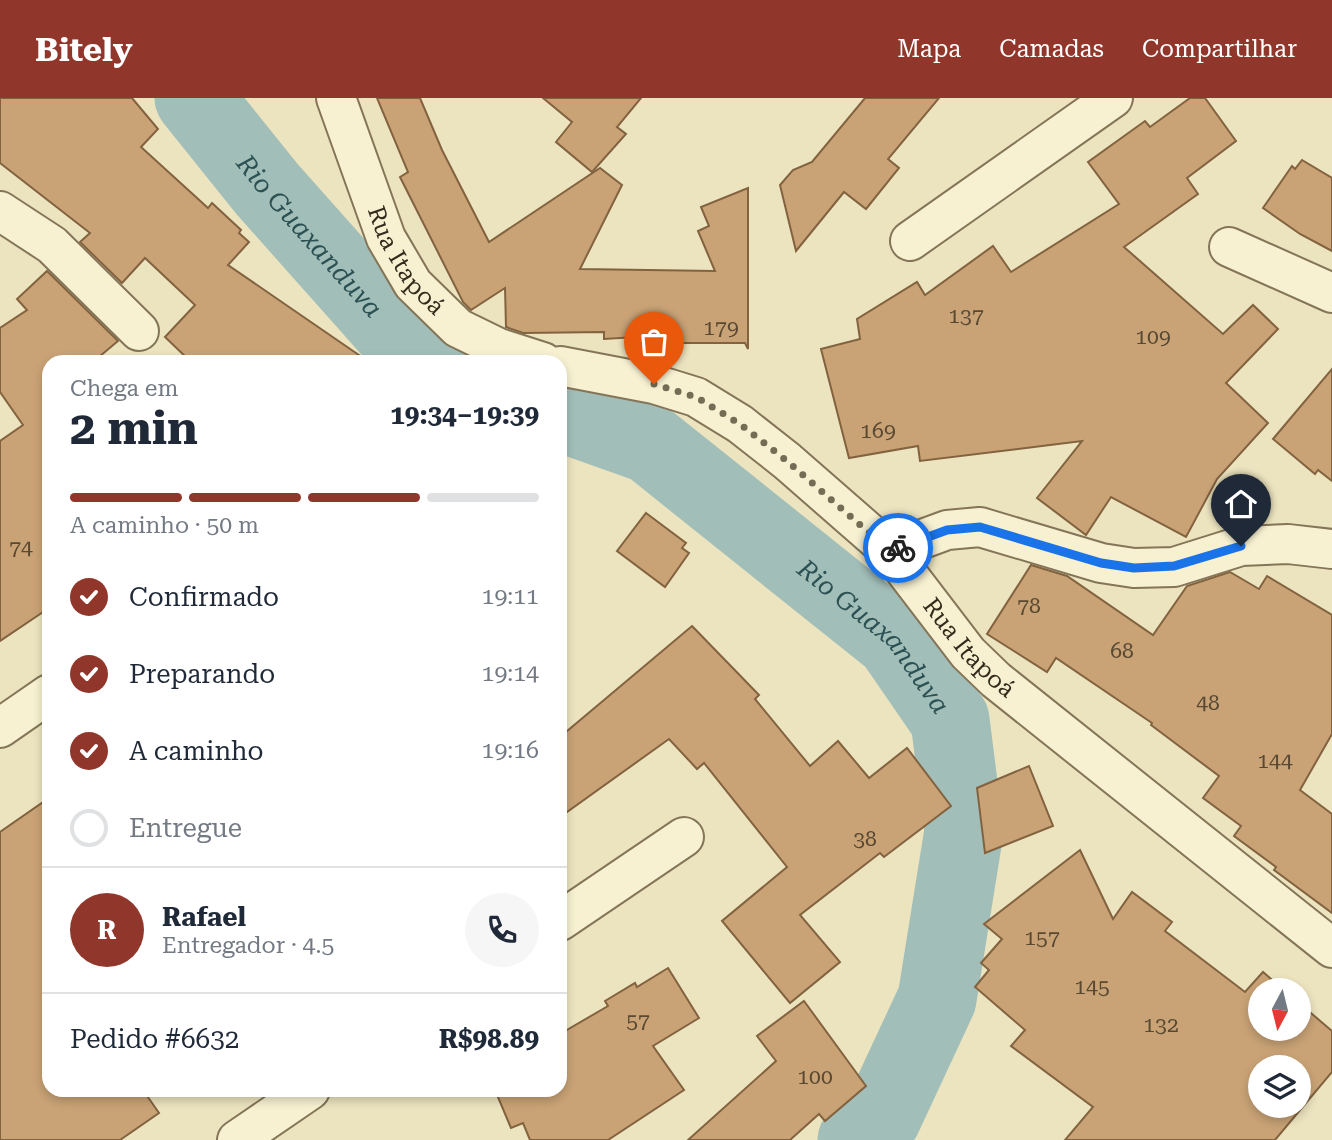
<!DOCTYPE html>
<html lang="pt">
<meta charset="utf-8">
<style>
body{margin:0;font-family:"Roboto Serif",serif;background:#f6f6f7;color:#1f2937;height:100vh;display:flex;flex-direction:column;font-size:26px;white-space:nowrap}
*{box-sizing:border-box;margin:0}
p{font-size:23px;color:#747a83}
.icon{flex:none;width:38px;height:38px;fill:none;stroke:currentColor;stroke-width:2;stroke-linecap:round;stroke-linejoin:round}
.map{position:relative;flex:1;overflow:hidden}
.sheet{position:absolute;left:42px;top:257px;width:525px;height:742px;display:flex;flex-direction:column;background:#fff;border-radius:21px;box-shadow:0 4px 10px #0003}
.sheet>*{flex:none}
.needle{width:46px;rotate:187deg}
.controls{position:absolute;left:1248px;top:880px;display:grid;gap:14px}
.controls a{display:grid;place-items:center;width:63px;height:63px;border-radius:50%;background:#fff;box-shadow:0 4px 10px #0003;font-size:35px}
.pin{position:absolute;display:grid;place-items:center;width:60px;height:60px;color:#fff;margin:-72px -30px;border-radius:50% 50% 50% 0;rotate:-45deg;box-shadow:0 0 7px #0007}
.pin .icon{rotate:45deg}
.courier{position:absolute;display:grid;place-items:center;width:70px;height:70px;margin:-35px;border:5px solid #1a73e8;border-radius:50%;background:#fff;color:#222;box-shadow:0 2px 9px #0007}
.headline em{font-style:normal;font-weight:700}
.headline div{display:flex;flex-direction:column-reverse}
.headline{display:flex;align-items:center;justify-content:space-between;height:119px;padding:0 28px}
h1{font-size:46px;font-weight:700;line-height:52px}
.bar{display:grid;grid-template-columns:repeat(4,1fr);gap:10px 7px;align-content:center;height:84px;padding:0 28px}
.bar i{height:9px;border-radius:5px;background:#e0e1e3}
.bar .active{background:#91362a}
.bar p{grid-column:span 4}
.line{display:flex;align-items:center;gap:18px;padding:0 28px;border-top:2px solid #e0e1e3}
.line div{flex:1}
.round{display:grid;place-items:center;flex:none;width:74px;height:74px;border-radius:37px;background:#f6f6f7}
ol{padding:0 28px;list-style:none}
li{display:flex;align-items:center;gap:21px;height:77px}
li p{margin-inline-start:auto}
li .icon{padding:7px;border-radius:50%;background:#91362a;color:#fff;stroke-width:4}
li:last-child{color:#747a83}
li i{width:38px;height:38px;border:4px solid #e0e1e3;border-radius:50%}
header{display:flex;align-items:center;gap:42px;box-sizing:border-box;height:98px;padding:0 35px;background:#91362a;color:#fff}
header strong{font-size:33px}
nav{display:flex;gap:38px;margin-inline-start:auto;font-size:24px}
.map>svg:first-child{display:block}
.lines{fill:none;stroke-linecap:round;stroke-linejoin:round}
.river{stroke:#a2beb9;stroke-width:79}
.building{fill:#c9a376;stroke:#82623f;stroke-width:2;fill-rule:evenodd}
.street-casing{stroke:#847558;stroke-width:42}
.street{stroke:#f7f1d2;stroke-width:38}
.done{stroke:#746c55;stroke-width:7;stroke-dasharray:0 12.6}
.route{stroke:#1a73e8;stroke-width:9}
.labels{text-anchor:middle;stroke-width:5;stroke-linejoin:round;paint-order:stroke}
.number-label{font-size:21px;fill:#594932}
.street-label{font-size:24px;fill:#342b1c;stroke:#f4eece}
.water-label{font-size:26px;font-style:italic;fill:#2c5153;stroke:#f4eece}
</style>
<header>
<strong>Bitely</strong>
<nav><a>Mapa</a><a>Camadas</a><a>Compartilhar</a></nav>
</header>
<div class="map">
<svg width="1332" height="1042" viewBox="0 0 1332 1042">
<rect width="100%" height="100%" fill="#ece4bf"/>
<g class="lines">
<g class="river">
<path id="s1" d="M 194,0 L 267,91 L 396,236 L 437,264"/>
<path id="s2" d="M 560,314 L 650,346 L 895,542 L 950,622 L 964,733 L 937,901 L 882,1019 L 857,1042"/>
</g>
</g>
<g class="building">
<path d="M 0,0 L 132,0 L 158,31 L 141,49 L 208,110 L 212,105 L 241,132 L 239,135 L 249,144 L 228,167 L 369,264 L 191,264 L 165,239 L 195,207 L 145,160 L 122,185 L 80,144 L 90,135 L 0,65 Z"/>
<path d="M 377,0 L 420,0 L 442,52 L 489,144 L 600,70 L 622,87 L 580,171 L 715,173 L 698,133 L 709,128 L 701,109 L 748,90 L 748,251 L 745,245 L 670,245 L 671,237 L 604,241 L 604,234 L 523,235 L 506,229 L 505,190 L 471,212 L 463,204 L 400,79 L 408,74 Z"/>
<path d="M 543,0 L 641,0 L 617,29 L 626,36 L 592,74 L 556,44 L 572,24 Z"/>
<path d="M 865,0 L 939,0 L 888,61 L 899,70 L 866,111 L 844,94 L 796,153 L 780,87 L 793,72 L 812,64 Z"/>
<path d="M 1190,0 L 1205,0 L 1236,43 L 1187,80 L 1198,96 L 1124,149 L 1223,236 L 1253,207 L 1278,231 L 1226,285 L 1268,325 L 1217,381 L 1186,439 L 1111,399 L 1086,437 L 1037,400 L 1082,343 L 920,363 L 918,348 L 849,360 L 821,251 L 860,241 L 857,221 L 917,184 L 925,197 L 993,148 L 1011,174 L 1119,106 L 1088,64 L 1145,23 L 1150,29 Z"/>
<path d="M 1302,62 L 1332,80 L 1332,153 L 1300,136 L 1263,110 L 1292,68 L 1295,71 Z"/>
<path d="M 47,173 L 118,243 L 93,264 L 49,264 L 49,510 L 0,543 L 0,343 L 23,327 L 0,294 L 0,230 L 27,212 L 17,201 Z"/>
<path d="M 1332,271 L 1332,383 L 1318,372 L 1315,376 L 1273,341 Z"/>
<path d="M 646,415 L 686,445 L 682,450 L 689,455 L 665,489 L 617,453 Z"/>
<path d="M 1031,467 L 1067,478 L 1153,537 L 1187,488 L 1230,474 L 1259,491 L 1267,478 L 1332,517 L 1332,636 L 1300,692 L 1332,716 L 1332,815 L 1274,772 L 1276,769 L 1234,738 L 1241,728 L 1203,700 L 1219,678 L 1151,627 L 1152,625 L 1056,560 L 1047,574 L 987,536 Z"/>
<path d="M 692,528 L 759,597 L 755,601 L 810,668 L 838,643 L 869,680 L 907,650 L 951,708 L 884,759 L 880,755 L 800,817 L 840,864 L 790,905 L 722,823 L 787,769 L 704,665 L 697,671 L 669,641 L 560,719 L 560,639 Z"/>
<path d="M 1029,668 L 1053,728 L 985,755 L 977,690 Z"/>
<path d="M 49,700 L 49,992 L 143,992 L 159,1015 L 120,1042 L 0,1042 L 0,734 Z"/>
<path d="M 1080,752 L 1113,821 L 1132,794 L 1172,824 L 1165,833 L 1245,894 L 1263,874 L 1284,892 L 1260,892 L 1260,931 L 1298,931 L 1298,904 L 1332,933 L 1332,974 L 1275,1042 L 1065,1042 L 1093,1009 L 1011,948 L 1025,932 L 975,889 L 989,872 L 981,865 L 1002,841 L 984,826 ZM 1260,970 L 1298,970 L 1298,1008 L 1260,1008 Z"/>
<path d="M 668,870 L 699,920 L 653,948 L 684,992 L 608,1042 L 530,1042 L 523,1025 L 511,1030 L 495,992 L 560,992 L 560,936 L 608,908 L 605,903 L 635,885 L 637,889 Z"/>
<path d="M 804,903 L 866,988 L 825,1023 L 819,1016 L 790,1042 L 688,1042 L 776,963 L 757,938 Z"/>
</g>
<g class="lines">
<defs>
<g id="street">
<path id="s3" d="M 336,0 L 386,140 L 413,186 L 458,230 L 499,250 L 543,264"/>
<path d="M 0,113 L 52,147 L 139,233"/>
<path d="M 910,143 L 1113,0"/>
<path d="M 1229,149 L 1332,195"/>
<path id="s4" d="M 560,268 L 654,286 L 696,299 L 740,326 L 787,363 L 890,453 L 968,555 L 996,582 L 1332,850"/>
<path d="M 890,453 L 947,432 L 980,429 L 1101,465 L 1134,470 L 1174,469 L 1241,448 L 1288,446 L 1332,451"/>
<path d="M 0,630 L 49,596"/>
<path d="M 560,823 L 684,739"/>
<path d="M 237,1042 L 310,992"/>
</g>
</defs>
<use href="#street" class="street-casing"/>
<use href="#street" class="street"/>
</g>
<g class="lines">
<path class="done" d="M 654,286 L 696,299 L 740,326 L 787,363 L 890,453 L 898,450"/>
<path class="route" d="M 898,450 L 947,432 L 980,429 L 1101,465 L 1134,470 L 1174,468 L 1241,448"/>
</g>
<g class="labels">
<g class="number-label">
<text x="966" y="225">137</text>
<text x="721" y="237">179</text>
<text x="1153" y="246">109</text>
<text x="878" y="340">169</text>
<text x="21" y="457">74</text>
<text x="1029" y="515">78</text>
<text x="1122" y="560">68</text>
<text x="1208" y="612">48</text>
<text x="1275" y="670">144</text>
<text x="865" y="748">38</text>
<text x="1042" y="847">157</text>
<text x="1092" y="896">145</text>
<text x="638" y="930">57</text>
<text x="1161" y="934">132</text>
<text x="815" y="986">100</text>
</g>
<g class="street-label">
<text dy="8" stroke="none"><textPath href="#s3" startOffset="178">Rua Itapoá</textPath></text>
<text dy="8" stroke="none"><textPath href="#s4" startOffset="513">Rua Itapoá</textPath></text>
</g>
<g class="water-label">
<text dy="9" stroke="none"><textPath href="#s1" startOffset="180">Rio Guaxanduva</textPath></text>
<text dy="9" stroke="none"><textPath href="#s2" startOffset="392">Rio Guaxanduva</textPath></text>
</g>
</g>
</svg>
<div class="controls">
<a><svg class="needle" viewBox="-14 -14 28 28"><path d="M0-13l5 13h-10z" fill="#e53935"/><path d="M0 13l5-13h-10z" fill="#747a83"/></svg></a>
<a><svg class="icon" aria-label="layers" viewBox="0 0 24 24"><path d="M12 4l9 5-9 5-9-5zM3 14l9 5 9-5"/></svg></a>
</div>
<div class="pin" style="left:654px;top:286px;background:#ea580c"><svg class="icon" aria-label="bag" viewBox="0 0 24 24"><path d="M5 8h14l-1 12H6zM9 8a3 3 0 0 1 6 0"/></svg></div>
<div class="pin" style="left:1241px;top:448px;background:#1f2937"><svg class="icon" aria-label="home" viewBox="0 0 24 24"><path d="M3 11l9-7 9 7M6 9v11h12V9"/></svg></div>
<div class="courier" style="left:898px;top:450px"><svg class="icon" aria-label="bike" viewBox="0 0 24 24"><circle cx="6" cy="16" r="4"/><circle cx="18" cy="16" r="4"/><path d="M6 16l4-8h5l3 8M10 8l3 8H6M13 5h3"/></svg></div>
<section class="sheet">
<div class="headline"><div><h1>2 min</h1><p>Chega em</p></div><em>19:34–19:39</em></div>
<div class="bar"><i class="active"></i><i class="active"></i><i class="active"></i><i></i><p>A caminho · 50 m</p></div>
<ol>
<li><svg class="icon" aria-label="check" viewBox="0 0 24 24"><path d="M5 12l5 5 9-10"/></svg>Confirmado<p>19:11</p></li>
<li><svg class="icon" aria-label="check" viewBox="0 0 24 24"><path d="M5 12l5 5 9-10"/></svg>Preparando<p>19:14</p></li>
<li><svg class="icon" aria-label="check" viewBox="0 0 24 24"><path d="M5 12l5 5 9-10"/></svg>A caminho<p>19:16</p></li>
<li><i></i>Entregue</li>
</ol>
<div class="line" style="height:126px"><b class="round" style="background:#91362a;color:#fff">R</b><div><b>Rafael</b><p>Entregador · 4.5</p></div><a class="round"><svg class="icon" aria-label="phone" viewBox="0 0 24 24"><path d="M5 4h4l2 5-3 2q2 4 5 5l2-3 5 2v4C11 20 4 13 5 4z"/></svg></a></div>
<div class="line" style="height:91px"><div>Pedido #6632</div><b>R$98.89</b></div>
</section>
</div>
